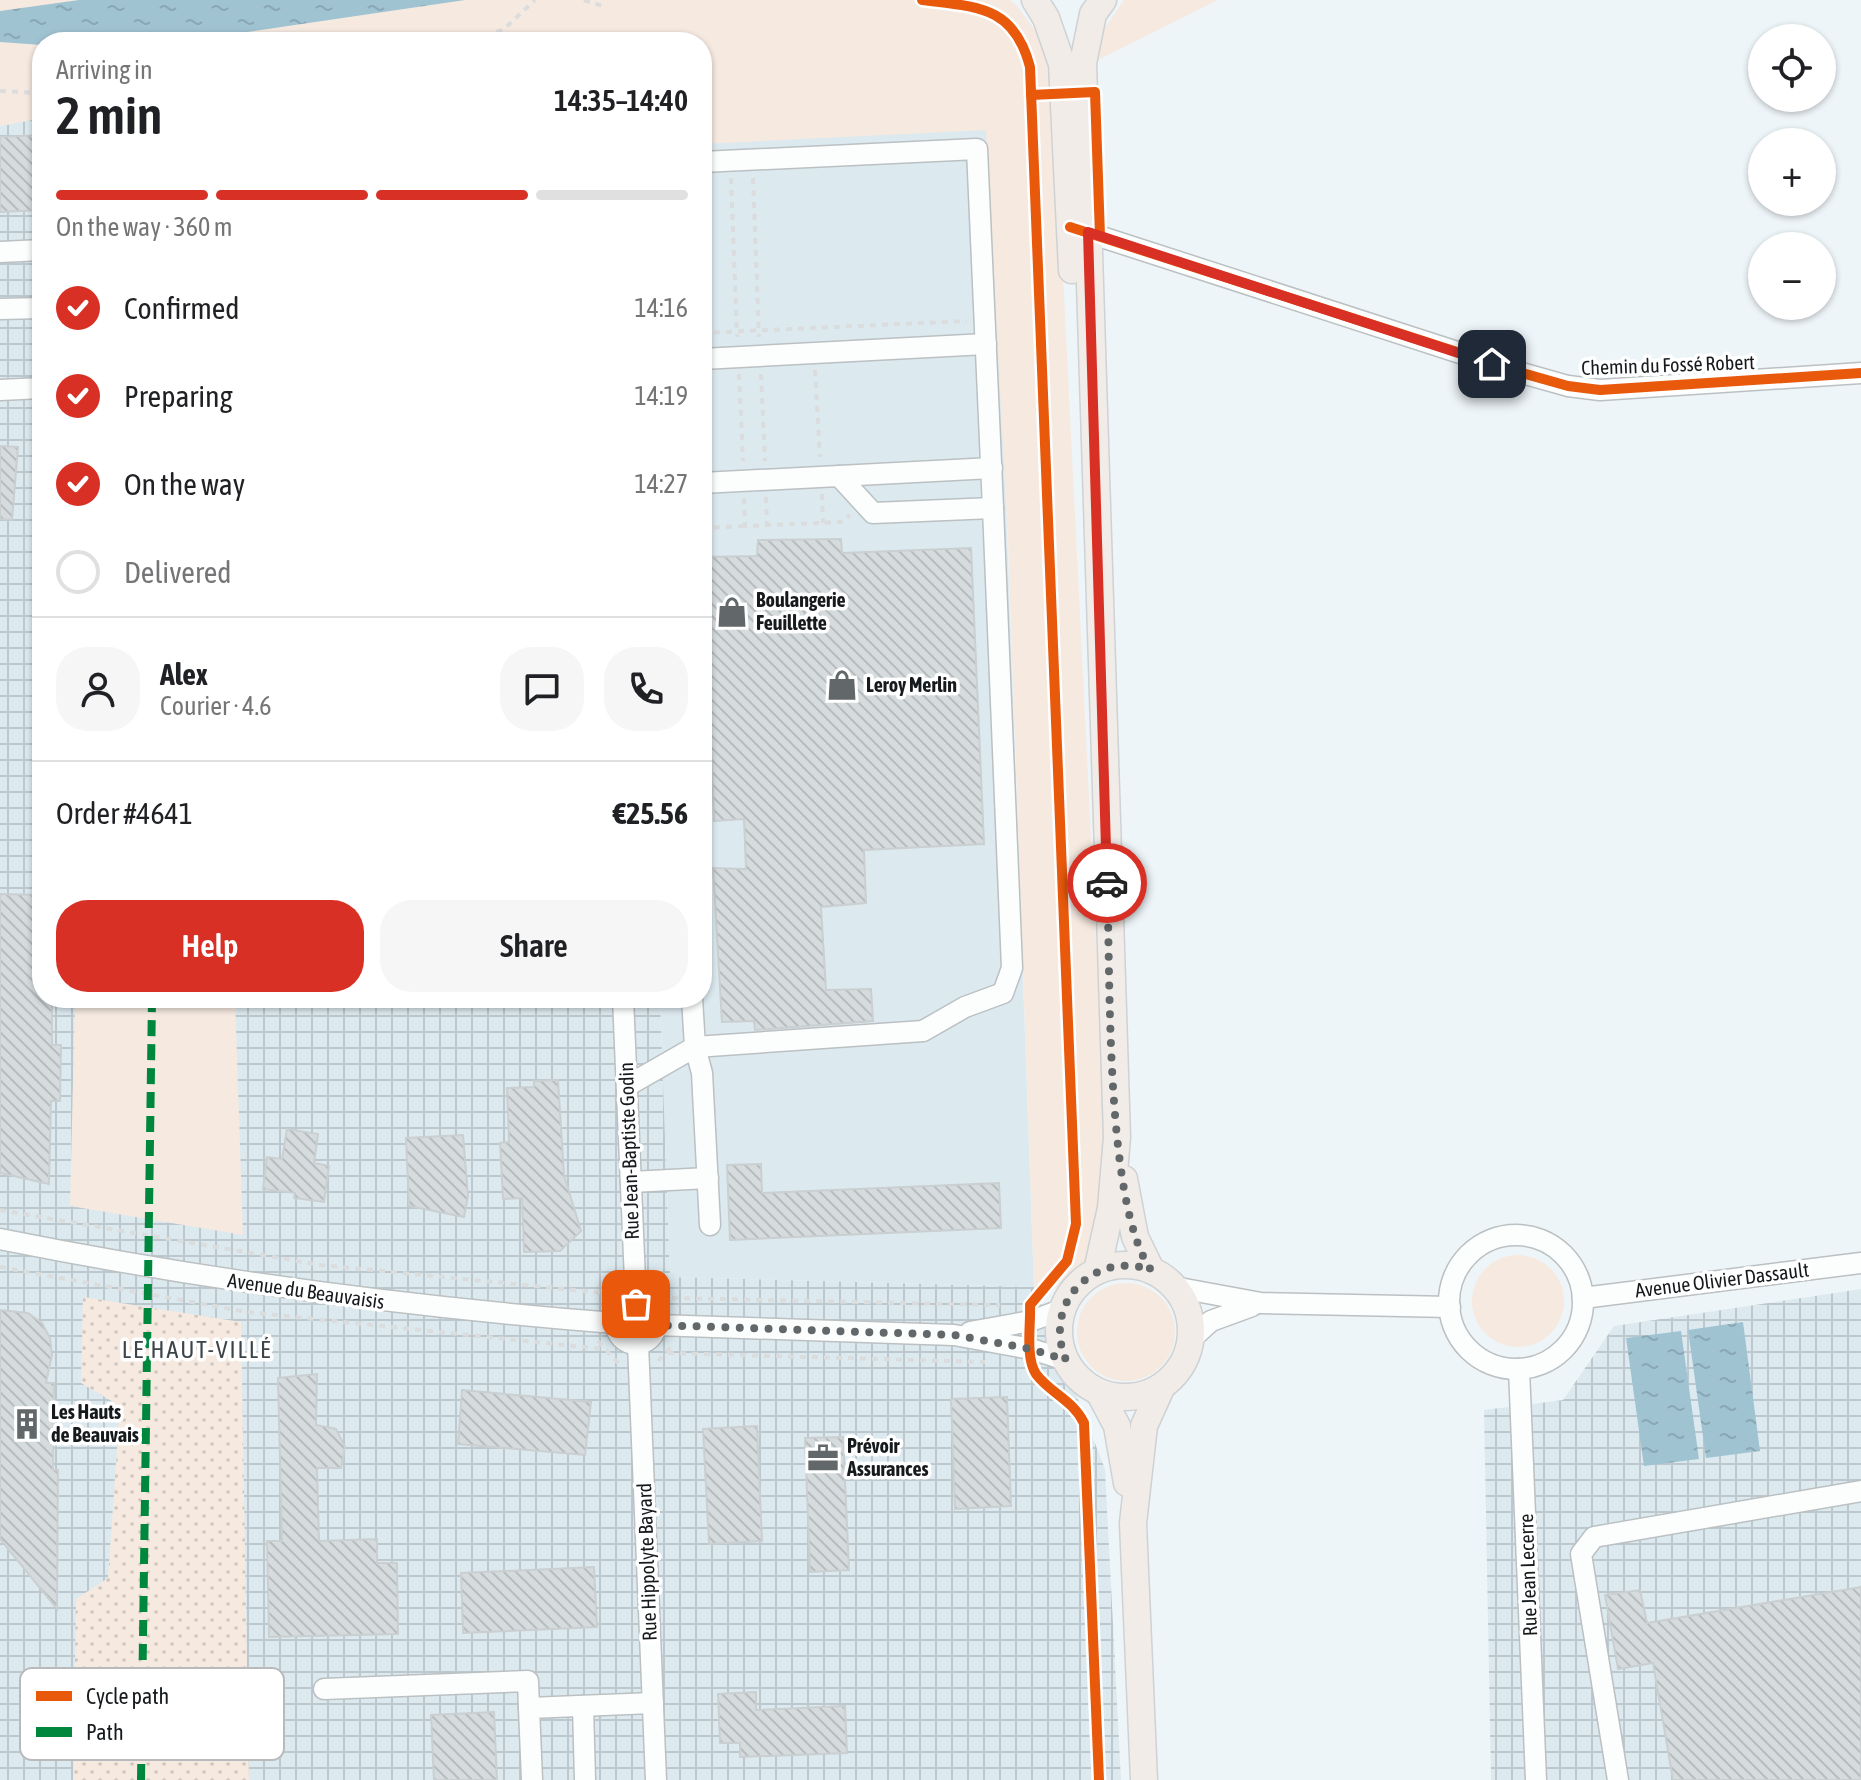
<!DOCTYPE html>
<meta charset="utf-8">
<style>
body{margin:0;font-family:"Asap Condensed",sans-serif;background:#f6f6f6;color:#202124;height:100vh;display:flex;flex-direction:column;font-size:30px;white-space:nowrap}
*{box-sizing:border-box;margin:0}
p{font-size:26px;color:#757577}
.icon{flex:none;width:44px;height:44px;fill:none;stroke:currentColor;stroke-width:2;stroke-linecap:round;stroke-linejoin:round}
.map{position:relative;flex:1;overflow:hidden}
.sheet{position:absolute;left:32px;top:32px;width:680px;height:976px;display:flex;flex-direction:column;background:#fff;border-radius:32px;box-shadow:0 2px 6px #0004}
.sheet>*{flex:none}
.buttons{position:absolute;left:1748px;top:24px;display:grid;gap:16px}
.buttons a{display:grid;place-items:center;width:88px;height:88px;border-radius:50%;background:#fff;box-shadow:0 2px 6px #0004;font-size:40px}
.pin{position:absolute;display:grid;place-items:center;width:68px;height:68px;color:#fff;margin:-34px;border-radius:16px;box-shadow:0 4px 12px #0006}
.courier{position:absolute;display:grid;place-items:center;width:80px;height:80px;margin:-40px;border:6px solid #d93025;border-radius:50%;background:#fff;color:#222;box-shadow:0 2px 10px #0007}
.headline em{font-style:normal;font-weight:600}
.headline div{display:flex;flex-direction:column-reverse}
.headline{display:flex;align-items:center;justify-content:space-between;height:136px;padding:0 24px}
h1{font-size:52px;font-weight:600;line-height:60px}
.bar{display:grid;grid-template-columns:repeat(4,1fr);gap:12px 8px;align-content:center;height:96px;padding:0 24px}
.bar i{height:10px;border-radius:6px;background:#e0e0e0}
.bar .active{background:#d93025}
.bar p{grid-column:span 4}
.line{display:flex;align-items:center;gap:20px;padding:0 24px;border-top:2px solid #e0e0e0}
.line div{flex:1}
.round{display:grid;place-items:center;flex:none;width:84px;height:84px;border-radius:32px;background:#f6f6f6}
ol{padding:0 24px;list-style:none}
li{display:flex;align-items:center;gap:24px;height:88px}
li p{margin-inline-start:auto}
li .icon{padding:8px;border-radius:50%;background:#d93025;color:#fff;stroke-width:4}
li:last-child{color:#757577}
li i{width:44px;height:44px;border:4px solid #e0e0e0;border-radius:50%}
.cta{display:flex;gap:16px;margin-top:auto;padding:16px 24px}
.cta a{flex:1;height:92px;border-radius:32px;background:#d93025;color:#fff;font-size:32px;font-weight:600;line-height:92px;text-align:center}
.cta a+a{background:#f6f6f6;color:#202124}
.map>svg:first-child{display:block}
.built{fill:#dceaf0}
.industrial{fill:url(#industrial-grid)}
.grass{fill:#f5e9e0}
.park{fill:url(#park-dots)}
.water{fill:url(#water-ripples)}
.building{fill:url(#building-back-hatch);stroke:#cacfd1;stroke-width:2}
.lines{fill:none;stroke-linecap:round;stroke-linejoin:round}
.minor-casing{stroke:#bbc0c2;stroke-width:23}
.major-casing{stroke:#ced2d4;stroke-width:29}
.path{stroke:#dadcdd;stroke-width:4;stroke-dasharray:6 6;stroke-linecap:butt}
.minor{stroke:#fcfefe;stroke-width:20}
.major{stroke:#f1ece7;stroke-width:26}
.quiet{stroke:#00873e;stroke-width:8;stroke-dasharray:16 8;stroke-linecap:butt}
.cycleway-casing{stroke:#fff;stroke-width:15}
.cycleway{stroke:#e8590c;stroke-width:10}
.done{stroke:#626769;stroke-width:8;stroke-dasharray:0 14.4}
.route{stroke:#d93025;stroke-width:10}
.labels{text-anchor:middle;stroke-width:7;stroke-linejoin:round;paint-order:stroke}
.street-label{font-size:20px;fill:#161a1c;stroke:#fff}
.poi-label{font-size:20px;font-weight:bold;fill:#161a1c;stroke:#fff;text-anchor:start}
.quarter-label{font-size:24px;letter-spacing:2px;fill:#3a4449;stroke:#fff}
.key{fill:#fff;stroke:#b9babb;stroke-width:2}
.key-label{font-size:22px;fill:#161a1c}
</style>
<div class="map">
<svg width="1861" height="1780" viewBox="0 0 1861 1780">
<defs>
<pattern id="industrial-grid" width="8" height="8" patternUnits="userSpaceOnUse" patternTransform="scale(2)"><rect width="8" height="8" fill="#dceaf0"/><path d="M0 4h8M4 0v8" fill="none" stroke="#bcc8cd"/></pattern>
<pattern id="park-dots" width="8" height="8" patternUnits="userSpaceOnUse" patternTransform="scale(2)"><rect width="8" height="8" fill="#f5e9e0"/><path d="M2 2h.1M6 6h.1" fill="none" stroke="#d1c7c0" stroke-width="1.8" stroke-linecap="round"/></pattern>
<pattern id="water-ripples" width="26" height="14" patternUnits="userSpaceOnUse" patternTransform="scale(2)"><rect width="26" height="14" fill="#a0c3d2"/><path d="M2 4q2-2 4 0t4 0M15 11q2-2 4 0t4 0" fill="none" stroke="#89a7b4"/></pattern>
<pattern id="building-back-hatch" width="6" height="6" patternUnits="userSpaceOnUse" patternTransform="scale(2)"><rect width="6" height="6" fill="#d6dcde"/><path d="M-1 5l2 2M0 0l6 6M5-1l2 2" fill="none" stroke="#b7bcbe"/></pattern>
</defs>
<rect width="100%" height="100%" fill="#eef5f8"/>
<path class="built" d="M 988,0 L 1034,1287 L 670,1277 L 660,998 L 702,998 L 702,42 Z"/>
<g class="industrial">
<path d="M 42,118 L 42,998 L 660,998 L 670,1277 L 1034,1287 L 1105,1469 L 1121,1780 L 0,1780 L 0,126 Z"/>
<path d="M 1861,1289 L 1861,1780 L 1491,1780 L 1484,1410 L 1563,1400 L 1614,1326 Z"/>
</g>
<g class="grass">
<path d="M 0,0 L 1010,0 L 1017,6 L 1052,53 L 1107,1159 L 1094,1253 L 1059,1286 L 1039,1298 L 1034,1287 L 1008,539 L 986,130 L 702,144 L 702,42 L 42,42 L 42,118 L 0,126 Z"/>
<path d="M 1124,0 L 1218,0 L 1094,62 L 1100,35 Z"/>
<path d="M 75,998 L 235,998 L 243,1235 L 70,1206 Z"/>
<circle cx="1518" cy="1301" r="46"/>
<circle cx="1126" cy="1332" r="49"/>
</g>
<path class="park" d="M 83,1297 L 241,1322 L 249,1780 L 73,1780 L 76,1599 L 108,1578 L 120,1406 L 81,1383 Z"/>
<g class="water">
<path d="M 79,0 L 465,0 L 179,42 L 42,45 L 0,42 L 0,11 Z"/>
<path d="M 1743,1322 L 1760,1451 L 1706,1458 L 1688,1330 Z"/>
<path d="M 1681,1331 L 1699,1459 L 1644,1466 L 1626,1338 Z"/>
</g>
<g class="building">
<path d="M 42,135 L 42,210 L 0,212 L 0,137 Z"/>
<path d="M 0,446 L 18,447 L 12,520 L 0,519 Z"/>
<path d="M 841,539 L 842,553 L 971,548 L 984,844 L 864,850 L 866,903 L 821,907 L 826,990 L 871,989 L 873,1021 L 755,1030 L 754,1021 L 722,1022 L 713,868 L 746,869 L 744,819 L 714,821 L 703,557 L 757,556 L 758,540 Z"/>
<path d="M 0,894 L 42,895 L 42,998 L 52,998 L 52,1045 L 61,1045 L 60,1101 L 51,1101 L 49,1184 L 0,1173 Z"/>
<path d="M 558,1080 L 564,1175 L 581,1231 L 560,1251 L 524,1252 L 522,1198 L 503,1199 L 500,1143 L 509,1142 L 507,1088 L 534,1087 L 534,1081 Z"/>
<path d="M 287,1129 L 318,1134 L 314,1163 L 329,1166 L 324,1202 L 294,1198 L 295,1193 L 263,1189 L 267,1157 L 282,1159 Z"/>
<path d="M 463,1135 L 468,1196 L 464,1217 L 409,1206 L 406,1138 Z"/>
<path d="M 761,1164 L 762,1193 L 999,1183 L 1001,1228 L 730,1240 L 727,1165 Z"/>
<path d="M 0,1310 L 28,1313 L 42,1323 L 50,1338 L 52,1355 L 46,1383 L 54,1383 L 53,1470 L 58,1470 L 57,1609 L 0,1539 Z"/>
<path d="M 317,1374 L 316,1425 L 336,1429 L 345,1447 L 341,1468 L 317,1468 L 319,1541 L 377,1539 L 377,1563 L 397,1563 L 398,1634 L 269,1637 L 267,1541 L 282,1541 L 278,1378 Z"/>
<path d="M 462,1390 L 591,1402 L 585,1455 L 458,1444 Z"/>
<path d="M 1007,1397 L 1011,1506 L 955,1509 L 951,1399 Z"/>
<path d="M 757,1426 L 762,1541 L 709,1544 L 703,1429 Z"/>
<path d="M 843,1437 L 849,1570 L 810,1572 L 805,1438 Z"/>
<path d="M 594,1567 L 597,1627 L 463,1633 L 461,1573 Z"/>
<path d="M 1861,1587 L 1861,1780 L 1673,1780 L 1653,1663 L 1618,1669 L 1605,1595 L 1640,1590 L 1647,1623 Z"/>
<path d="M 756,1692 L 756,1710 L 845,1706 L 847,1753 L 740,1757 L 740,1743 L 720,1743 L 718,1694 Z"/>
<path d="M 494,1712 L 497,1780 L 434,1780 L 431,1715 Z"/>
</g>
<g class="lines">
<defs>
<g id="minor">
<path d="M 702,162 L 977,149 L 993,508 L 873,513 L 839,476"/>
<path d="M 1077,229 L 1522,373 L 1568,386 L 1600,390 L 1861,373"/>
<path d="M 0,252 L 42,250"/>
<path d="M 0,309 L 42,308"/>
<path d="M 702,359 L 986,344"/>
<path d="M 0,390 L 42,388"/>
<path d="M 702,483 L 992,468"/>
<path d="M 623,998 L 636,1304"/>
<path d="M 692,998 L 695,1047 L 702,1073 L 710,1225"/>
<path d="M 627,1086 L 695,1047 L 923,1031 L 965,1007 L 1003,993 L 1012,968 L 993,508"/>
<path d="M 631,1182 L 708,1178"/>
<circle cx="1516" cy="1302" r="67"/>
<path d="M 0,1239 C 204,1280 408,1307 615,1323"/>
<path d="M 1174,1287 L 1261,1303 L 1450,1307"/>
<path d="M 1583,1298 L 1861,1263"/>
<circle cx="636" cy="1324" r="20"/>
<path d="M 656,1325 L 954,1335 L 1031,1349 L 1066,1360"/>
<path d="M 970,1332 L 1031,1321 L 1063,1309"/>
<path d="M 1190,1340 L 1211,1321 L 1252,1306"/>
<path d="M 638,1344 L 656,1780"/>
<path d="M 1519,1369 L 1536,1780"/>
<path d="M 324,1689 L 528,1681 L 529,1708"/>
<path d="M 583,1706 L 585,1780"/>
<path d="M 532,1780 L 529,1708 L 653,1703"/>
<path d="M 1618,1780 L 1581,1554 L 1594,1537 L 1861,1491"/>
</g>
<g id="major">
<path d="M 1035,0 L 1046,18 L 1062,64 L 1072,270"/>
<path d="M 1124,1179 L 1135,1237 L 1151,1270"/>
<circle cx="1125" cy="1331" r="66"/>
<path d="M 1097,1271 L 1111,1208 L 1117,1137 L 1083,63 L 1093,14 L 1103,0"/>
<path d="M 1099,1392 L 1117,1426 L 1127,1483"/>
<path d="M 1144,1780 L 1133,1523 L 1144,1426 L 1162,1386"/>
</g>
</defs>
<use href="#minor" class="minor-casing"/>
<use href="#major" class="major-casing"/>
<g class="path">
<path d="M 584,0 L 606,7"/>
<path d="M 462,42 L 503,30 L 535,0"/>
<path d="M 472,42 L 529,36 L 573,42"/>
<path d="M 0,91 L 42,93"/>
<path d="M 731,178 L 737,337"/>
<path d="M 753,178 L 759,337"/>
<path d="M 702,333 L 967,321"/>
<path d="M 815,370 L 820,457"/>
<path d="M 739,374 L 743,461"/>
<path d="M 761,374 L 765,461"/>
<path d="M 822,494 L 823,523"/>
<path d="M 766,497 L 767,525"/>
<path d="M 744,498 L 745,526 L 842,522 L 850,515"/>
<path d="M 702,528 L 745,526"/>
<path d="M 0,1210 L 321,1265 L 605,1293 L 616,1287"/>
<path d="M 0,1267 L 247,1312 L 603,1349"/>
<path d="M 652,1286 L 669,1298 L 1000,1305"/>
<path d="M 598,1341 L 619,1364"/>
<path d="M 668,1353 L 985,1362"/>
<path d="M 658,1361 L 674,1344"/>
</g>
<use href="#minor" class="minor"/>
<use href="#major" class="major"/>
<path class="quiet" d="M 141,1780 L 152,998"/>
<defs>
<g id="cycleway">
<path d="M 922,0 C 976,7 1014,5 1030,67 L 1076,1224 L 1067,1261 L 1030,1305 C 1031,1324 1025,1357 1036,1374 C 1050,1393 1073,1400 1084,1423 L 1099,1780"/>
<path d="M 1031,95 L 1095,92 L 1100,236"/>
<path d="M 1070,227 L 1522,373 L 1568,386 L 1600,390 L 1861,373"/>
</g>
</defs>
<use href="#cycleway" class="cycleway-casing"/>
<use href="#cycleway" class="cycleway"/>
</g>
<g class="lines">
<path class="done" d="M 636,1304 L 649,1309 L 656,1325 L 954,1335 L 1031,1349 L 1066,1360 C 1042,1304 1093,1250 1151,1270 C 1104,1203 1111,971 1107,883"/>
<path class="route" d="M 1107,883 L 1088,232 L 1492,364"/>
</g>
<defs>
<symbol id="shop-bare" viewBox="-9 -9 18 18"><path d="M-5-2.5h2.3a2.7 3.5 0 0 1 5.4 0H5L5.5 6h-11ZM-1.5-2.5h3a1.5 2.3 0 0 0-3 0Z" fill="#626769" stroke="#fff" stroke-width="2.5" paint-order="stroke"/></symbol>
<symbol id="building-bare" viewBox="-9 -9 18 18"><path d="M-4-6H4V6H1V3H-1V6H-4ZM-2.5-4.3h1.7v1.8h-1.7ZM.8-4.3h1.7v1.8H.8ZM-2.5-1h1.7V.8h-1.7ZM.8-1h1.7V.8H.8Z" fill="#626769" stroke="#fff" stroke-width="2.5" paint-order="stroke"/></symbol>
<symbol id="office-bare" viewBox="-9 -9 18 18"><path d="M-6-3h4V-5.5h4V-3h4V5H-6ZM-1-4.5V-3h2v-1.5ZM-6 0V1H6V0Z" fill="#626769" stroke="#fff" stroke-width="2.5" paint-order="stroke"/></symbol>
</defs>
<g fill-rule="evenodd">
<use href="#shop-bare" x="710" y="590" width="44" height="44"/>
<use href="#shop-bare" x="820" y="663" width="44" height="44"/>
<use href="#building-bare" x="5" y="1402" width="44" height="44"/>
<use href="#office-bare" x="801" y="1436" width="44" height="44"/>
</g>
<g class="labels">
<g class="street-label">
<text transform="translate(1668 365) rotate(-2)" y="7">Chemin du Fossé Robert</text>
<text transform="translate(629 1151) rotate(-92)" y="7">Rue Jean-Baptiste Godin</text>
<text transform="translate(1722 1280) rotate(-7)" y="7">Avenue Olivier Dassault</text>
<text transform="translate(306 1291) rotate(8)" y="7">Avenue du Beauvaisis</text>
<text transform="translate(647 1562) rotate(-92)" y="7">Rue Hippolyte Bayard</text>
<text transform="translate(1528 1575) rotate(-92)" y="7">Rue Jean Lecerre</text>
</g>
<g class="poi-label">
<text x="756" y="607">Boulangerie<tspan x="756" dy="23">Feuillette</tspan></text>
<text x="866" y="692">Leroy Merlin</text>
<text x="51" y="1419">Les Hauts<tspan x="51" dy="23">de Beauvais</tspan></text>
<text x="847" y="1453">Prévoir<tspan x="847" dy="23">Assurances</tspan></text>
</g>
<g class="quarter-label">
<text x="197" y="1358">LE HAUT-VILLÉ</text>
</g>
</g>
<rect x="20" y="1668" width="264" height="92" rx="12" class="key"/>
<rect x="36" y="1691" width="36" height="10" fill="#e8590c"/>
<rect x="36" y="1727" width="36" height="10" fill="#00873e"/>
<g class="key-label">
<text x="86" y="1704">Cycle path</text>
<text x="86" y="1740">Path</text>
</g>
</svg>
<div class="buttons">
<a><svg class="icon" aria-label="locate" viewBox="0 0 24 24"><circle cx="12" cy="12" r="6"/><path d="M12 2v4M12 18v4M2 12h4M18 12h4"/></svg></a>
<a>+</a>
<a>−</a>
</div>
<div class="pin" style="left:636px;top:1304px;background:#ea580c"><svg class="icon" aria-label="bag" viewBox="0 0 24 24"><path d="M5 8h14l-1 12H6zM9 8a3 3 0 0 1 6 0"/></svg></div>
<div class="pin" style="left:1492px;top:364px;background:#1f2937"><svg class="icon" aria-label="home" viewBox="0 0 24 24"><path d="M3 11l9-7 9 7M6 9v11h12V9"/></svg></div>
<div class="courier" style="left:1107px;top:883px"><svg class="icon" aria-label="car" viewBox="0 0 24 24"><path d="M5 17H2v-5l4-1 3-4h7l3 4 3 1v5h-3M9 17h6M6 11h13"/><circle cx="7" cy="17" r="2"/><circle cx="17" cy="17" r="2"/></svg></div>
<section class="sheet">
<div class="headline"><div><h1>2 min</h1><p>Arriving in</p></div><em>14:35–14:40</em></div>
<div class="bar"><i class="active"></i><i class="active"></i><i class="active"></i><i></i><p>On the way · 360 m</p></div>
<ol>
<li><svg class="icon" aria-label="check" viewBox="0 0 24 24"><path d="M5 12l5 5 9-10"/></svg>Confirmed<p>14:16</p></li>
<li><svg class="icon" aria-label="check" viewBox="0 0 24 24"><path d="M5 12l5 5 9-10"/></svg>Preparing<p>14:19</p></li>
<li><svg class="icon" aria-label="check" viewBox="0 0 24 24"><path d="M5 12l5 5 9-10"/></svg>On the way<p>14:27</p></li>
<li><i></i>Delivered</li>
</ol>
<div class="line" style="height:144px"><a class="round"><svg class="icon" aria-label="person" viewBox="0 0 24 24"><circle cx="12" cy="8" r="4"/><path d="M4 21q1-7 8-7t8 7"/></svg></a><div><b>Alex</b><p>Courier · 4.6</p></div><a class="round"><svg class="icon" aria-label="chat" viewBox="0 0 24 24"><path d="M4 5h16v11H9l-5 4z"/></svg></a><a class="round"><svg class="icon" aria-label="phone" viewBox="0 0 24 24"><path d="M5 4h4l2 5-3 2q2 4 5 5l2-3 5 2v4C11 20 4 13 5 4z"/></svg></a></div>
<div class="line" style="height:104px"><div>Order #4641</div><b>€25.56</b></div>
<div class="cta"><a>Help</a><a>Share</a></div>
</section>
</div>
